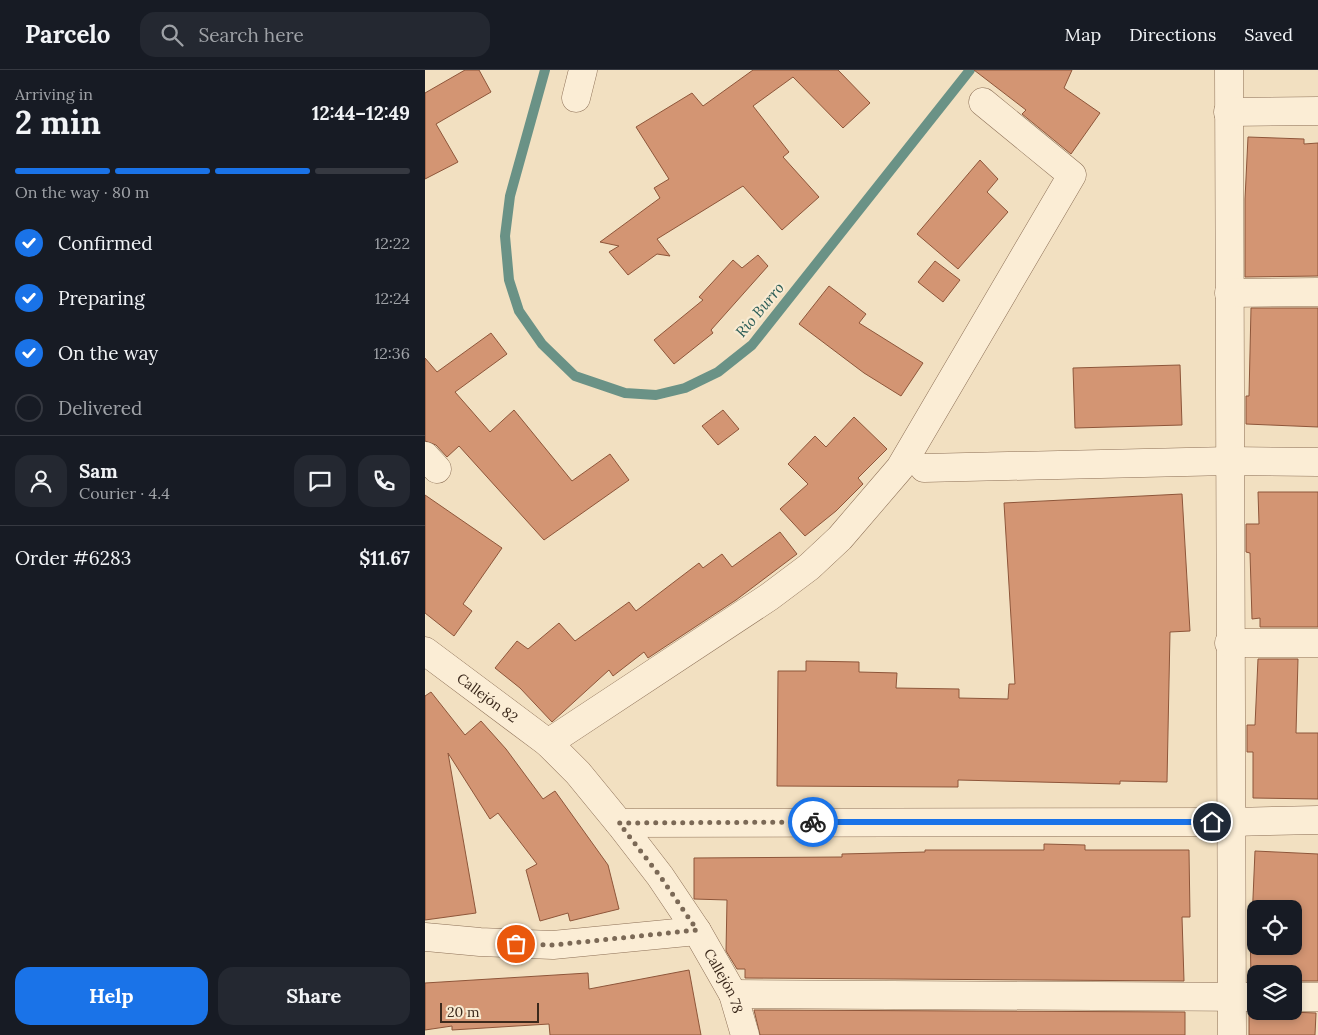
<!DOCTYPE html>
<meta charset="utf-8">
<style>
body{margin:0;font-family:Lora,serif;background:#242831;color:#f1f3f6;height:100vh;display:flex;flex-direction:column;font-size:19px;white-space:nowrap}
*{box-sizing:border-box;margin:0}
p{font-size:16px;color:#9ea1a6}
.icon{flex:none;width:28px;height:28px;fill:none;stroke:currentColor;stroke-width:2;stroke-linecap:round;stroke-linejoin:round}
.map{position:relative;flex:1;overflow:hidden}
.sheet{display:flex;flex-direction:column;background:#171b24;width:425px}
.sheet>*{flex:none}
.tools{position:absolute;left:822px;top:830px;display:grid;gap:10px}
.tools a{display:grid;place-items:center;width:55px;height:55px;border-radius:10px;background:#171b24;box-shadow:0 2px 8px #0003;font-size:25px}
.scale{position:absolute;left:15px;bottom:12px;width:99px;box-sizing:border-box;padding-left:5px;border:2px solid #3b291c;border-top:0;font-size:14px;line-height:18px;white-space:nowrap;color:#3b291c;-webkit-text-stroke:4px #f8ead1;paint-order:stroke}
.pin{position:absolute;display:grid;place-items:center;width:42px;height:42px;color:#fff;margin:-21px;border:2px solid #fff;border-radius:50%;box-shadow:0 1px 5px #0007}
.courier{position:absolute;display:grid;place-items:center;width:50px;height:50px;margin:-25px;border:4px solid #1a73e8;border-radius:50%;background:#fff;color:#222;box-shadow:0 1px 6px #0007}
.head em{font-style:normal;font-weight:800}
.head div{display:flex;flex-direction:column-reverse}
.head{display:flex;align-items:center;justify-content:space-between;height:85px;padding:0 15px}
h1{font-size:32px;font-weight:800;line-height:38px}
.bar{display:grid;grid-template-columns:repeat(4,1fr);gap:8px 5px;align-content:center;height:60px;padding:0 15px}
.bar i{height:6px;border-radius:4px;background:#363941}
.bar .on{background:#1a73e8}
.bar p{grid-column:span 4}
.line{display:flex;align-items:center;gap:12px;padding:0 15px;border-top:1px solid #363941}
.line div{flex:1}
.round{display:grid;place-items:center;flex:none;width:52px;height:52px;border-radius:15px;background:#242831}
ol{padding:0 15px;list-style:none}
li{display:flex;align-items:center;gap:15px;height:55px}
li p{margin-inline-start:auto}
li .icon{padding:5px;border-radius:50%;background:#1a73e8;color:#fff;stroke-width:4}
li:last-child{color:#9ea1a6}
li i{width:28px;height:28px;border:2px solid #363941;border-radius:50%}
.cta{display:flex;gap:10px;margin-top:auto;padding:10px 15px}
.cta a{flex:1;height:58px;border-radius:15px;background:#1a73e8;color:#fff;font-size:20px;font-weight:800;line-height:58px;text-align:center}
.cta a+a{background:#242831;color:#f1f3f6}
header{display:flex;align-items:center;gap:30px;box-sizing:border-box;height:70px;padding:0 25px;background:#171b24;border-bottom:1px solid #363941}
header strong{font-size:24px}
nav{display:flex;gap:28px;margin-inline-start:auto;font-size:18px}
.search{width:350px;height:45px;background:#242831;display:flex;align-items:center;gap:12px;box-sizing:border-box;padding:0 18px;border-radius:15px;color:#9ea1a6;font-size:19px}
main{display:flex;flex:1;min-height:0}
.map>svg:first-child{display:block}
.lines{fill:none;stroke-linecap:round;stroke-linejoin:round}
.stream{stroke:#6a9286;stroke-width:10}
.building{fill:#d39573;stroke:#8e563a;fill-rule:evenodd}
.minor-casing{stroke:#8d7057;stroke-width:29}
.minor{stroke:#fbedd5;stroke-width:28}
.done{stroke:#7b6956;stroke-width:5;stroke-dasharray:0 9}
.route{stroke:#1a73e8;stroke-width:6}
.labels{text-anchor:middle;stroke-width:4.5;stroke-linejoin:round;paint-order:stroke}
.street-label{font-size:14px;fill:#3b291c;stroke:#f8ead1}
.water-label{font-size:15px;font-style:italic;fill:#2a5c56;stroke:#f8ead1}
</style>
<header>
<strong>Parcelo</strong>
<div class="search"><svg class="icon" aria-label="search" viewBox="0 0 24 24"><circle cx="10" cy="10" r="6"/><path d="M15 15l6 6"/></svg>Search here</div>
<nav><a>Map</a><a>Directions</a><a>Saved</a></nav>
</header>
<main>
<section class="sheet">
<div class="head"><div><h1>2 min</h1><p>Arriving in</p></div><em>12:44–12:49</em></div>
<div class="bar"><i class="on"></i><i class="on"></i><i class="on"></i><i></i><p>On the way · 80 m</p></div>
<ol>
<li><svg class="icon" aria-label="check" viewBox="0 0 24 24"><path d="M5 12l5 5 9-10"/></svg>Confirmed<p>12:22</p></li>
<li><svg class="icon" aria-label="check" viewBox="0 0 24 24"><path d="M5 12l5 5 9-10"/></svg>Preparing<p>12:24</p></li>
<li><svg class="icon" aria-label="check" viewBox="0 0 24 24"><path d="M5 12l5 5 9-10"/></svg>On the way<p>12:36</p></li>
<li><i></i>Delivered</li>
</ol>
<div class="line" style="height:90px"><a class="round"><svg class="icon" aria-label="person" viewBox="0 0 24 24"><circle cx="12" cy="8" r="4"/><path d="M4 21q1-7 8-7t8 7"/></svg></a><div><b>Sam</b><p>Courier · 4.4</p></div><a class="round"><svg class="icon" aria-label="chat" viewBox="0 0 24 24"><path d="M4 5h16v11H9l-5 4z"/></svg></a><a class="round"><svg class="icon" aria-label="phone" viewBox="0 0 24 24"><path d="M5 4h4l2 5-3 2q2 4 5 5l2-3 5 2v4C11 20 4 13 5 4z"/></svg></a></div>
<div class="line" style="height:65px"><div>Order #6283</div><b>$11.67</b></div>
<div class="cta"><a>Help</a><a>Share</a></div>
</section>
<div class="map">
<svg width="893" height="965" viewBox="0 0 893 965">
<rect width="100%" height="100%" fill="#f2e0c1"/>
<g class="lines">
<path class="stream" d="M 120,0 L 85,126 L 80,166 L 84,210 L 94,241 L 117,274 L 150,306 L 200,323 L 231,325 L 260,318 L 293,302 L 327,275 L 545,0"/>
</g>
<g class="building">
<path d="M 40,0 L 54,0 L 66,22 L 11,54 L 33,92 L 0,109 L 0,23 Z"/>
<path d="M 328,0 L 413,0 L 445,33 L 418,58 L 368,7 L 328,36 L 364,82 L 358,87 L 394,127 L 357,160 L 318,116 L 232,169 L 245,186 L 232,184 L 203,205 L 184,182 L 194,176 L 175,172 L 235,128 L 229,118 L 244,109 L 211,57 L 267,23 L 278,36 Z"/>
<path d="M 549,0 L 647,0 L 639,18 L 675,43 L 646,84 L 597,44 L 601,40 Z"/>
<path d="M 823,67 L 879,69 L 879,74 L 893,73 L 893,206 L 820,207 L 820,129 Z"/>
<path d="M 555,90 L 573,109 L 562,122 L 583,142 L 533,199 L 492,164 Z"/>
<path d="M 333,185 L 343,196 L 286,260 L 288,263 L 249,294 L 229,270 L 278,230 L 274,227 L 308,190 L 317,198 Z"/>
<path d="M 510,191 L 535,210 L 518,232 L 493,212 Z"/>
<path d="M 404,216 L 441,244 L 434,253 L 498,293 L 476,326 L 439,303 L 374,254 Z"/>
<path d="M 826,238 L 893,238 L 893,357 L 821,354 L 821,326 L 824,326 Z"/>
<path d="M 66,263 L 82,284 L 30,322 L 65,362 L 89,340 L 147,411 L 185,384 L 204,410 L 119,470 L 34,376 L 22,387 L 11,375 L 0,371 L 0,288 L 12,302 Z"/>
<path d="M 755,295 L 757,355 L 650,358 L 648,298 Z"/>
<path d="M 298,340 L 314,359 L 293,375 L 277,356 Z"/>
<path d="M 429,347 L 462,379 L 433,408 L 438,414 L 411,441 L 380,466 L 355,439 L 383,414 L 363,394 L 390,366 L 401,377 Z"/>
<path d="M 833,422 L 893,422 L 893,557 L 835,557 L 835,548 L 827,549 L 825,483 L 821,482 L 821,454 L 834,454 Z"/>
<path d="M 757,424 L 765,561 L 745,562 L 742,712 L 695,711 L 695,714 L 533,710 L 533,717 L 352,716 L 353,601 L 381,601 L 381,591 L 434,592 L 434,602 L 472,603 L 471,618 L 534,619 L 534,628 L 583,629 L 584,614 L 590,614 L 579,433 Z"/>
<path d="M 0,425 L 77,478 L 38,534 L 47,541 L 29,566 L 0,543 Z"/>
<path d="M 355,462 L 372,484 L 311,530 L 223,588 L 219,582 L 188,606 L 184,600 L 127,652 L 95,618 L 70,598 L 92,571 L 103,579 L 134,553 L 150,571 L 204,532 L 211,541 L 274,493 L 278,498 L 297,484 L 307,497 Z"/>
<path d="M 833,589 L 873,589 L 871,663 L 893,663 L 893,729 L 828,728 L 828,682 L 822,682 L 822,655 L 830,655 Z"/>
<path d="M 6,622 L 40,665 L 56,651 L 81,679 L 118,729 L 130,721 L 183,795 L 194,839 L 145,851 L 143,843 L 115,851 L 101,800 L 112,794 L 73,743 L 65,749 L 23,683 L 51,843 L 0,850 L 0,626 Z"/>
<path d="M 619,774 L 660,775 L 660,780 L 764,780 L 765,847 L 757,847 L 759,911 L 320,908 L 320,899 L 312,899 L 301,881 L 302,830 L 269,829 L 269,788 L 417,787 L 417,784 L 500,782 L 500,780 L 619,780 Z"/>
<path d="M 830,781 L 893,784 L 893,911 L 869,911 L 869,904 L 831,904 L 831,911 L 826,911 L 825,851 L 827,851 ZM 831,839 L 869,839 L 869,876 L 831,876 Z"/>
<path d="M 264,900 L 276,965 L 125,965 L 124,954 L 27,960 L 27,956 L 0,960 L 0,913 L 163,903 L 164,919 Z"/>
<path d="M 329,940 L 760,942 L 760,965 L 335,965 Z"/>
<path d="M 836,941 L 891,943 L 890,965 L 824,965 L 824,943 Z"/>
</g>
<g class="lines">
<defs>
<g id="minor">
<path d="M 804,0 L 807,965"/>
<path d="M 151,28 L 158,0"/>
<path d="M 803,42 L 893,41"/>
<path d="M 804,223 L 893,222"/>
<path d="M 0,386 L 12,399"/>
<path d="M 499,398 L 804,391 L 893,392"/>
<path d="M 804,573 L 893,573"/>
<path id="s1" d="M 0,581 L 123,673 L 153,703 L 194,753 L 235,806 L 272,861 L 308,924 L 320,965"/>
<path d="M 123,673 L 344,527 L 384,497 L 415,468 L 475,398 L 647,105 L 558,32"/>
<path d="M 194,753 L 807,752 L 893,750"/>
<path d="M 0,867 L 55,872 L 128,875 L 272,861"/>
<path d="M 308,924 L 831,927"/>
<path d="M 869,927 L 893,927"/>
</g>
</defs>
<use href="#minor" class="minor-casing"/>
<use href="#minor" class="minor"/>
</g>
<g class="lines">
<path class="done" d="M 91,874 L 128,875 L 272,860 L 235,806 L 194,753 L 388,752"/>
<path class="route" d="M 388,752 L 787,752"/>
</g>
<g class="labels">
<g class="street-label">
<text dy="5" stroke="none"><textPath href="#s1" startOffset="78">Callejón 82</textPath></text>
<text dy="5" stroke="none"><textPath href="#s1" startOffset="451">Callejón 78</textPath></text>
</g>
<g class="water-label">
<text transform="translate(335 240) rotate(-50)" y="5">Rio Burro</text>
</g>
</g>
</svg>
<div class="tools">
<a><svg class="icon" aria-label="locate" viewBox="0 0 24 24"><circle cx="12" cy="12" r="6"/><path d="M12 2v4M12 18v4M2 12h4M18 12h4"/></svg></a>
<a><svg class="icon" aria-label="layers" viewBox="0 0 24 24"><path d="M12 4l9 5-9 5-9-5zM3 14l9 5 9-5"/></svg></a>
</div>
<div class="scale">20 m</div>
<div class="pin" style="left:91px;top:874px;background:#ea580c"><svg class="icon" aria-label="bag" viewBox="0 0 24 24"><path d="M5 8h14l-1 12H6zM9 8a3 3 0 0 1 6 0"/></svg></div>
<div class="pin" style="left:787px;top:752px;background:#1f2937"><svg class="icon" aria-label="home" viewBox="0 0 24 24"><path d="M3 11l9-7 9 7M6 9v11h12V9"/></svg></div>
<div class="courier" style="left:388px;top:752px"><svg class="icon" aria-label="bike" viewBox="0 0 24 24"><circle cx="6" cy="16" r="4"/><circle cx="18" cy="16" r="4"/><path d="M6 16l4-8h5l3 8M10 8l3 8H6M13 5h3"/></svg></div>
</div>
</main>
